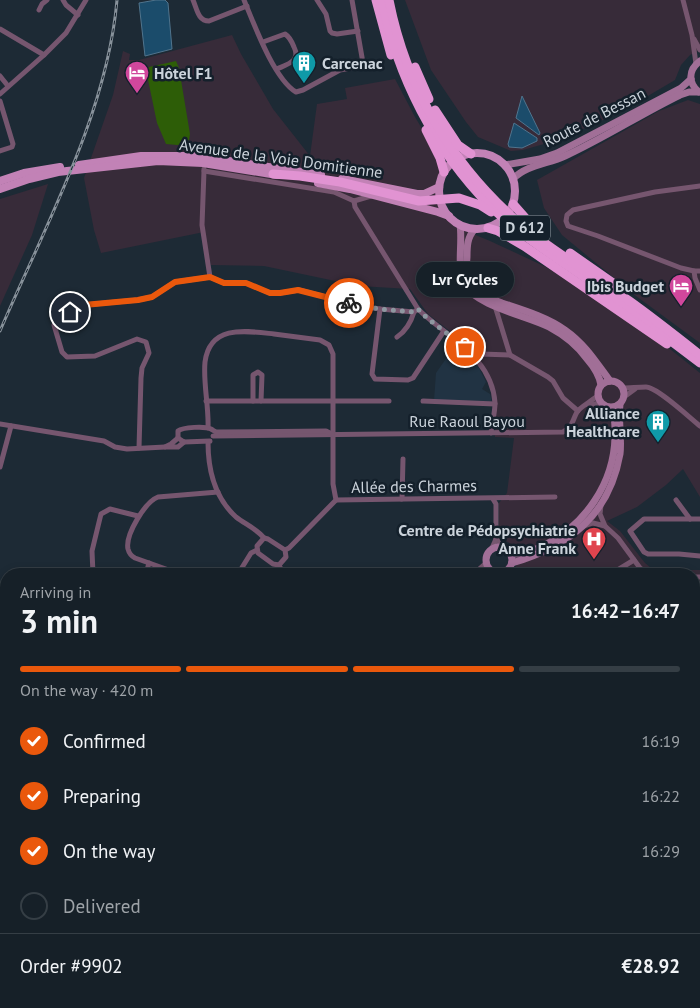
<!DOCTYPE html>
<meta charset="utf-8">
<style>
body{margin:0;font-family:"PT Sans",sans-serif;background:#232d34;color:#f1f3f6;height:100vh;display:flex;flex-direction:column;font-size:19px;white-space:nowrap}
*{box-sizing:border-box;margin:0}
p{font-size:16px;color:#9ea3a8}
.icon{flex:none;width:28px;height:28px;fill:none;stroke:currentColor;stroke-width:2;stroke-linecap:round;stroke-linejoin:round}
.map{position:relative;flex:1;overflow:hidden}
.drawer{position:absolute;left:0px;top:568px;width:700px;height:441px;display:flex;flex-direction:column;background:#162028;border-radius:20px 20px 0 0;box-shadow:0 2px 8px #0003,0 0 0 1px #353e45}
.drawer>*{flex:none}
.pin{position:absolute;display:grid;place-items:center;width:42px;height:42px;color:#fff;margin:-21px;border:2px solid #fff;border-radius:50%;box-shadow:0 1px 5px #0007}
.courier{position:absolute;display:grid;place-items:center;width:50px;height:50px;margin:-25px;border:4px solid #ea580c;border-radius:50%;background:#fff;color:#222;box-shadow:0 1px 6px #0007}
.bubble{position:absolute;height:35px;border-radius:18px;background:#162028;box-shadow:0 2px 8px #0003,0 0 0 1px #353e45;font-size:16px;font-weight:800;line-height:35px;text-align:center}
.headline em{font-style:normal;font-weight:800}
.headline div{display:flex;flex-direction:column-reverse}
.headline{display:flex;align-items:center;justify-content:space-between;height:85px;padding:0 20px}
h1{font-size:32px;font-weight:800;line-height:38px}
.bar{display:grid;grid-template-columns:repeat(4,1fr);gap:8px 5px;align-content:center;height:60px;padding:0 20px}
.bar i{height:6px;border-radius:4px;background:#353e45}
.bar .current{background:#ea580c}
.bar p{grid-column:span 4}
.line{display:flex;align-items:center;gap:12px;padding:0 20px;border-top:1px solid #353e45}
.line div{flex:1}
ol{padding:0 20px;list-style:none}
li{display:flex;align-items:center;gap:15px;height:55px}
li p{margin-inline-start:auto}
li .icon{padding:5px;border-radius:50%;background:#ea580c;color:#fff;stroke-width:4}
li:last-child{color:#9ea3a8}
li i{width:28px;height:28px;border:2px solid #353e45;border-radius:50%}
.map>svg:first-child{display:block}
.commercial{fill:#372b39}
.built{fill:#213343}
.green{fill:#2d5d07}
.water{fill:#1b4c6b;stroke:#50748d}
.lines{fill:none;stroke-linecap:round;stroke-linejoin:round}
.street{stroke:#76566f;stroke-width:5}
.secondary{stroke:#a16f97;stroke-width:7}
.primary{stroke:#c282b6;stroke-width:8}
.highway{stroke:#e193d2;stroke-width:9}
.rail-casing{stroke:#88929b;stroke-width:3}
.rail{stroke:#14202b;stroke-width:1;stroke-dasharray:4;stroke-linecap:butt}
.done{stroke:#8e98a1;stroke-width:5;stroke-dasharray:0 9}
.route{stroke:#ea580c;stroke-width:6}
.labels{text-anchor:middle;stroke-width:5;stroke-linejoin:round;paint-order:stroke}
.shield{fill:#14202b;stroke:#949da6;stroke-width:1}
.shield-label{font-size:15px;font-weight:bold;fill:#cbd3db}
.poi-label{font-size:16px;font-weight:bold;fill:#cbd3db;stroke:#14202b;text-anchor:end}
.street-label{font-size:16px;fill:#cbd3db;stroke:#14202b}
</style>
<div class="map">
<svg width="700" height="1008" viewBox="0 0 700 1008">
<rect width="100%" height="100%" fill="#1d2a35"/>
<g class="commercial">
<path d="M 405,0 L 700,0 L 700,50 L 690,55 L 681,65 L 675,80 L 619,113 L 558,140 L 523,150 L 511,151 L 478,137 L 466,122 L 431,70 Z"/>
<path d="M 232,35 L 241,54 L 273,109 L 310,156 L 317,104 L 347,99 L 345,88 L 395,79 L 415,117 L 436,152 L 441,170 L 436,181 L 439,209 L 456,227 L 490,241 L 546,267 L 645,329 L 700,373 L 700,497 L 683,469 L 666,485 L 637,507 L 607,521 L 620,531 L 645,563 L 651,568 L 660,570 L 700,570 L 700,655 L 694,656 L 694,574 L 510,574 L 517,565 L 516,550 L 508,542 L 499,539 L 499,503 L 507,493 L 514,438 L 495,437 L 495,401 L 480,362 L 470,347 L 428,314 L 410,289 L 359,286 L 264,266 L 211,265 L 204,232 L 101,253 L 94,230 L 84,178 L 113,95 L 123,51 L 130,54 L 129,60 L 139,60 Z"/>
<path d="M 688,100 L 700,104 L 700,343 L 636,296 L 562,235 L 544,208 L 537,180 L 659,111 Z"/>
<path d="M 48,184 L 32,235 L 0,306 L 0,199 Z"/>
</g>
<g class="built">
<path d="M 457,343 L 471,356 L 480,370 L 486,382 L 482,389 L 490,394 L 492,402 L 434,400 L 436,373 Z"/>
<path d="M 307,1002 L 307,1008 L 150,1008 L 142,1003 Z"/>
</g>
<g class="green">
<path d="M 176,61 L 179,68 L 190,134 L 189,140 L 185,144 L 177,145 L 166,144 L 157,123 L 146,70 L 149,67 Z"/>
<path d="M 474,1003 L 474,1002 L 517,1003 L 514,1008 L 471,1008 Z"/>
</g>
<g class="water">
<path d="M 156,0 L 165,0 L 168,3 L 172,49 L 145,56 L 139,3 Z"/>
<path d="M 522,96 L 540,133 L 539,135 L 516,118 Z"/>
<path d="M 514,123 L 537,138 L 537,141 L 522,148 L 509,147 L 508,144 Z"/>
</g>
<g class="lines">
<g class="street">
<path d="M 63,0 L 66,5 L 78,15"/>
<path d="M 193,0 C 197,9 198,21 209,21 L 247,6"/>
<path d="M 244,0 C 254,24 274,79 296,92 L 303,90 L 340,70 L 361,66 L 363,63 L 352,0"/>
<path d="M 317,0 L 326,14 L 330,31 L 332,33 L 337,34 L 358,31"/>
<path d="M 683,0 L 692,35 L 696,64"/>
<path d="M 39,10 L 42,4 L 47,0"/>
<path d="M 0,29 L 44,55"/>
<path d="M 694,39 L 700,50"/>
<path d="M 263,42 L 285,34 C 290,37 292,42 294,47 C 301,61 288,64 277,69"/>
<path d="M 0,76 L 8,86"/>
<path d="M 0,94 L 44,55 L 66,33 L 86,0"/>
<path d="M 0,101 L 13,144 L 12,147 L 0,151"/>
<path d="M 204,169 L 204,171 L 334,192 L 354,201 L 371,196"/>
<path d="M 204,171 L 202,225 L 210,277 L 224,283 L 246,283 L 270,293 L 280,293 L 299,290 L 360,306 L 380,309 L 414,312 L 418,309"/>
<path d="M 700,186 L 655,192 L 573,210 L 567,215 L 566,221 L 568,226 L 598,236 L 681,268 L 694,271 L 700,271"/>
<path d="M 354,201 L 355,207 L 418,309 C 446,337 492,356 495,403 C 495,413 492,423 491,433"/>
<path d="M 694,271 L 695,278 L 700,290"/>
<path d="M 495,306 L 510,355"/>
<path d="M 380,309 L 372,374 L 375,379 L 408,380 L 413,378 L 444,331"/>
<path d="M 397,337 C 406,331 411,322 414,312"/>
<path d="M 475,357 L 481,354 L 510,355 L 548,377 L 553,381 L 563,398 L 578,411"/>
<path d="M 623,388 C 630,388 638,387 646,387 C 657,387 690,418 700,426"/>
<path d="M 624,397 L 635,389"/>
<path d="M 206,401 L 389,401"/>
<path d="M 253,401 L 253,375 L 258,372 L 262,375 L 261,401"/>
<path d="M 423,401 L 495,404"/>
<path d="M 588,405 L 601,403"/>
<path d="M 0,424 L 104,441 L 115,447 L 127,449 L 165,447"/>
<path d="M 208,428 C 209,406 203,384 205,362 C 210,324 247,331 274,334 C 289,336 305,338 320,340 L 329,345 L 333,354 L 333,484 L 336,500 L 289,548 L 285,550"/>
<path d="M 213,436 L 563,432 C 573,427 572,421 577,412 C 580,407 592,401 597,396"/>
<path d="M 178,438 L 178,431 C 183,427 205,426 211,429 C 213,430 215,432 217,432 L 326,431 L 332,434"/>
<path d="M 178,438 L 184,442 L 210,441"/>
<path d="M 178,438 L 171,444 L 165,447 L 178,447 L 184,442"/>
<path d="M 208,442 C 208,469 214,497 236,517 C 245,524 257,529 264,538"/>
<path d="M 139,448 L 141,378 L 142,368 L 149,353 L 146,342 L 137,339 L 95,356 L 67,357 L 62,352 L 54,325 L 57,319 L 84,305 L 138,300 L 152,297 L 175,282 L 210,277"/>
<path d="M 0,467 L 11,426"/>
<path d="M 402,499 L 403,459"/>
<path d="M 336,500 L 555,497"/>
<path d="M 676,500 L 690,519"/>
<path d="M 700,519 L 644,519 L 630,531 L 644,552 L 648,554 L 679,554 L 700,556"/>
<path d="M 584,526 L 593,523 L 605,526 L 600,514 L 601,505"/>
<path d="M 605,526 L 618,538 L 640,568 L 649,574"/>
<path d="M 264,538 L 268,539 L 285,550 L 286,557 L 279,565"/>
<path d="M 264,538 L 257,546 L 258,553 L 273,564 L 279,565"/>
<path d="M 496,539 L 502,546"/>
<path d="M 492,548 L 496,539 L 496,504 L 493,499"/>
<path d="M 279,565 L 281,569 L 288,574"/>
<path d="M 477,571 L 486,563"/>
<path d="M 93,574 L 92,551 L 101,514 L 110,509 L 138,516"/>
<path d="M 146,574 L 149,563"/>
<path d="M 180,574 L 135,558 C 131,556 129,553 128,549 C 125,535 145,502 158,497 L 218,492"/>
<path d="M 238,574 L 251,553 L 257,550"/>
<path d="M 471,574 L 490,570"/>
<path d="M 611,574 L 634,560"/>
<path d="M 694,577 L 700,577"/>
<path d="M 694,661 L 700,660"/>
<path d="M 694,667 C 697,683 700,718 694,732"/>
<path d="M 0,715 L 6,714"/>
<path d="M 0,732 L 0,741"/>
<path d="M 0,762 L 6,763"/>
<path d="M 0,787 L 6,778"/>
<path d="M 0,821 L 6,821"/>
<path d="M 0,857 L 6,870"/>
<path d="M 694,868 L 700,869"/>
<path d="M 0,930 L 6,923"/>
<path d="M 445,1002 L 454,1008"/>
<path d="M 16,1008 L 26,1002"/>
<path d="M 383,1008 L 386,1002"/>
</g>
<g class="secondary">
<path d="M 699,92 C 688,83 688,70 700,61"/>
<path d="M 505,165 L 540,159 L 557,153 L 681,88 L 691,79"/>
<path d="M 513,179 C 526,165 548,164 565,156 C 604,138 641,114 680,95 L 689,92 L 698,92"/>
<path d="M 460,225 C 463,243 456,270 465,285 C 476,306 528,316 549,327 C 564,335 577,345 587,359 C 594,367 599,374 601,385"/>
<path d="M 475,229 C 467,237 467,247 467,257 C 466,268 465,278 472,287 C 479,296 492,299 502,303 C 523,310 547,317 565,330 C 585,344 596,362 610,381"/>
<circle cx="611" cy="394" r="13"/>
<circle cx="499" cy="560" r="13"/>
<path d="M 512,554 C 524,555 534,550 545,545 C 585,525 614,483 615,437 C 615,427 616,416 609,408"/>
<path d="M 512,563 C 569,546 609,516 620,454 C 622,438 618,421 620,404"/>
<path d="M 0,640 L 6,640"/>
<path d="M 124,1002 L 139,1008"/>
<path d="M 584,1002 L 588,1008"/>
<path d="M 73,1008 L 83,1002"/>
<path d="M 82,1008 L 93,1002"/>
</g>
<g class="primary">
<circle cx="477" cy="191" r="38"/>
<path d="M 79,165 L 141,156 L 196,156 L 321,175"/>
<path d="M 342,179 L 417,194 L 424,194 L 439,187"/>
<path d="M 0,181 L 24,173 L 60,167"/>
<path d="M 318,183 L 350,189 L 438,212 L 449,216"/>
<path d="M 0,189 L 29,179 L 58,172 L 158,161 L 203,163 L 277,175"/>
</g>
<g class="highway">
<path d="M 376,0 L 391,55"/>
<path d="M 382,0 C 397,77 435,150 490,206 C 522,237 560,260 597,286 C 632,311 666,337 700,363"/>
<path d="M 389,0 C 406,87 452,165 519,223 C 552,252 592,273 628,300 C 652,317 676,336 700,355"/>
<path d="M 415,67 L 429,99"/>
<path d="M 435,110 L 458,145 L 471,154"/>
<path d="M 426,130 L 440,158 L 444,172"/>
<path d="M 273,174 L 300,176 L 340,182 L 419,201 L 459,198 L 480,205 L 491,212"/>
<path d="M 513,204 L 528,221 L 543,234"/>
<path d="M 488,228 L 498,231 L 524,246 L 667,344"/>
<path d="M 570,253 L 623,290"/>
</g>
<defs>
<path id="rail" d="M 0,331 C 45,226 107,114 117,0"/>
</defs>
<use href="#rail" class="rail-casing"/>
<use href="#rail" class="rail"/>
</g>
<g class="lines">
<path class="done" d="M 349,303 L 380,309 L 414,312 L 418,309 L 427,318 L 465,347"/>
<path class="route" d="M 70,312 L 84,305 L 138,300 L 152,297 L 175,282 L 210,277 L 224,283 L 246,283 L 270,293 L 280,293 L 298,290 L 349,303"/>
</g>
<defs>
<symbol id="building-pin" viewBox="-11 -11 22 30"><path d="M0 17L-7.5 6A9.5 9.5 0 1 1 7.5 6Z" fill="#0f9aa8" stroke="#14202b"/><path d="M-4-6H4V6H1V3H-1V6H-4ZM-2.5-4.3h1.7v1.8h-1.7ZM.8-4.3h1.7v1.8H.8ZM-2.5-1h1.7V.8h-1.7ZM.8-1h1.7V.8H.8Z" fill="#fff"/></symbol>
<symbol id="hotel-pin" viewBox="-11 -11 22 30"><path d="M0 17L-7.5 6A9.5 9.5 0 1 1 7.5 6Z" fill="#d1479c" stroke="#14202b"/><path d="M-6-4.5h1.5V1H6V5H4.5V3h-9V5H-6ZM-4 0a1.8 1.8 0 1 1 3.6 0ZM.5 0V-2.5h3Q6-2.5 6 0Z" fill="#fff"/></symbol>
<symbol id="hospital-pin" viewBox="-11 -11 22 30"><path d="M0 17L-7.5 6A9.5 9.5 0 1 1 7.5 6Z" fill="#e0444e" stroke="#14202b"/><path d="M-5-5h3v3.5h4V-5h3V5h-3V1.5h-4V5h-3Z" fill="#fff"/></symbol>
</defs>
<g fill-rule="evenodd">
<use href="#building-pin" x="290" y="49" width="28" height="38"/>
<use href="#hotel-pin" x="123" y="59" width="28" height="38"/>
<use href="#hotel-pin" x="667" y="272" width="28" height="38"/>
<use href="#building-pin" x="644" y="408" width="28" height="38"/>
<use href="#hospital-pin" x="580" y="525" width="28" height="38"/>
</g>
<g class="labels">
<rect class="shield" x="500" y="215.5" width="50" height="25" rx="4"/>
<g class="shield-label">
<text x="525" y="233">D 612</text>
</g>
<g class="poi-label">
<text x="322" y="69" text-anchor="start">Carcenac</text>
<text x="154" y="79" text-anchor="start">Hôtel F1</text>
<text x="664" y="292">Ibis Budget</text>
<text x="640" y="419">Alliance<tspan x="640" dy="18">Healthcare</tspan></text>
<text x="576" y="536">Centre de Pédopsychiatrie<tspan x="576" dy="18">Anne Frank</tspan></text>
</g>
<g class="street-label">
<text transform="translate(594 117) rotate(-27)" y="6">Route de Bessan</text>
<text transform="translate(281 158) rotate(8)" y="6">Avenue de la Voie Domitienne</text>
<text x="467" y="427">Rue Raoul Bayou</text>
<text transform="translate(414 486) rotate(-1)" y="6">Allée des Charmes</text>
</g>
</g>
</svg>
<div class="pin" style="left:465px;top:347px;background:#ea580c"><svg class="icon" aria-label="bag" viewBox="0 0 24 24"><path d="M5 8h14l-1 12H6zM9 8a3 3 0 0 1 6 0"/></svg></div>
<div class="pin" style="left:70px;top:312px;background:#1f2937"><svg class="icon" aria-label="home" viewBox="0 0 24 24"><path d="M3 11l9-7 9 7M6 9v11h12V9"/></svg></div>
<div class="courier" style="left:349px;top:303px"><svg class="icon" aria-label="bike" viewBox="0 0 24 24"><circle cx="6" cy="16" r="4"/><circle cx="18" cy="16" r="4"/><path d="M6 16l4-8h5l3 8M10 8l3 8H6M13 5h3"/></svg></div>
<div class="bubble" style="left:416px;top:262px;width:98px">Lvr Cycles</div>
<section class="drawer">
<div class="headline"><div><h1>3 min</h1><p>Arriving in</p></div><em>16:42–16:47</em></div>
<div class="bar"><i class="current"></i><i class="current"></i><i class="current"></i><i></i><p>On the way · 420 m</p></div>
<ol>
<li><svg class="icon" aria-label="check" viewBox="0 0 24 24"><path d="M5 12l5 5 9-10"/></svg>Confirmed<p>16:19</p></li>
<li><svg class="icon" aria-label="check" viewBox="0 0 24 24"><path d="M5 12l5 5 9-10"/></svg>Preparing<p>16:22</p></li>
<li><svg class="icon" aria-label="check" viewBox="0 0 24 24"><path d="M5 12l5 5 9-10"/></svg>On the way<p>16:29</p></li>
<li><i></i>Delivered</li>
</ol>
<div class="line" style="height:65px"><div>Order #9902</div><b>€28.92</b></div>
</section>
</div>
